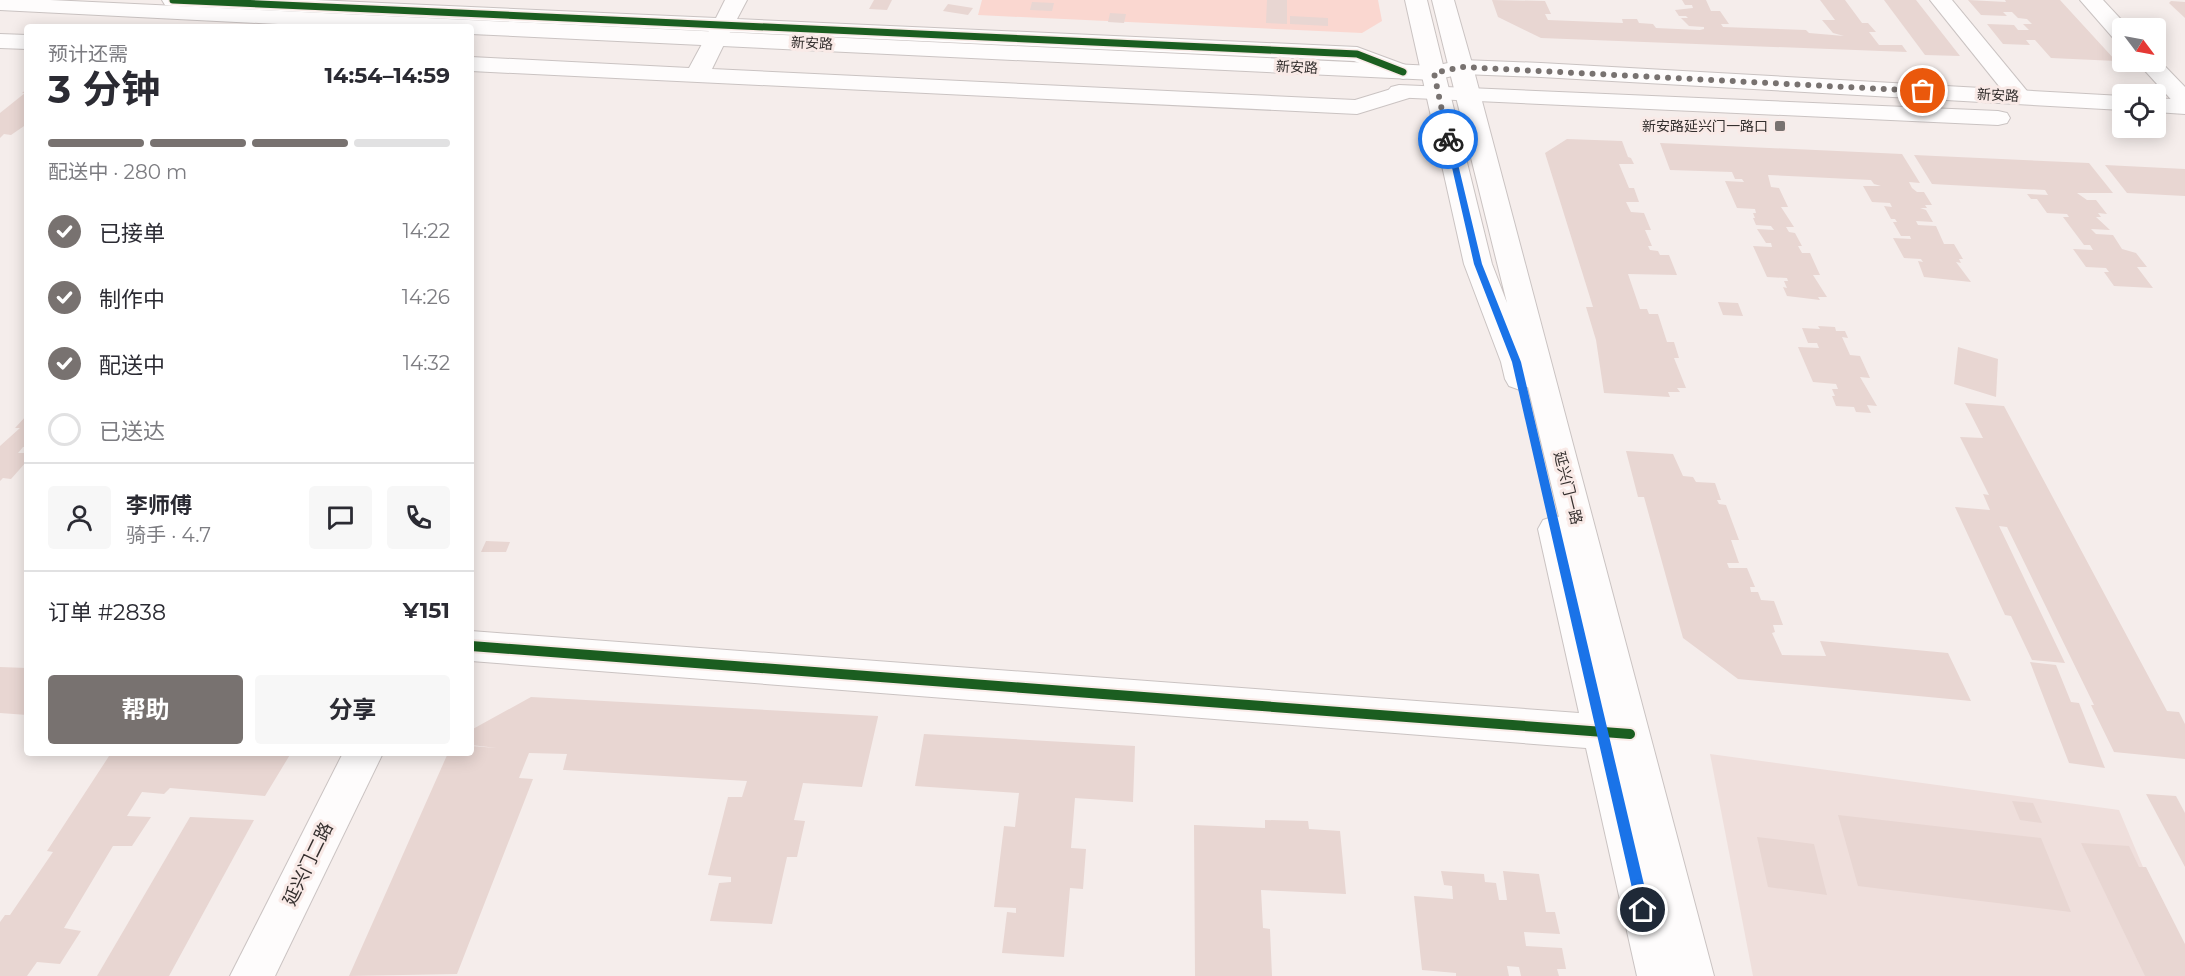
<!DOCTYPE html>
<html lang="zh">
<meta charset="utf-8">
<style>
body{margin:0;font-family:Montserrat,"Noto Sans SC",sans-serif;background:#f7f7f7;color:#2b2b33;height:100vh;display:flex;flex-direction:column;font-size:22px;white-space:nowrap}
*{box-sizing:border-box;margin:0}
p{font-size:20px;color:#7c7c81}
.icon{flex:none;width:33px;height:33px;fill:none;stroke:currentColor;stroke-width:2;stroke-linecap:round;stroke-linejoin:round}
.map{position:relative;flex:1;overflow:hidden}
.drawer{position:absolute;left:24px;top:24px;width:450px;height:732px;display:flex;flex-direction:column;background:#fff;border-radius:6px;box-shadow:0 3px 15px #0003}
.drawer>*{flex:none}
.needle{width:39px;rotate:122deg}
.tools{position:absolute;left:2112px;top:18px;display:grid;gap:12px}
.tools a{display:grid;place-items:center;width:54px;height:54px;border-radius:6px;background:#fff;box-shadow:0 3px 15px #0003;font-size:30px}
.pin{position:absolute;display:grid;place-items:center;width:51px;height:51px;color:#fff;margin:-26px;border:3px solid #fff;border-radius:50%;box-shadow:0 2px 6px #0007}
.courier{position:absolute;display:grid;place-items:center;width:60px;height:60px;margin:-30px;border:4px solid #1a73e8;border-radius:50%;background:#fff;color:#222;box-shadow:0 2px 8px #0007}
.overview em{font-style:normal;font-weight:700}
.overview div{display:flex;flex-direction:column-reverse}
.overview{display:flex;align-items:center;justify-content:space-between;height:102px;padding:0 24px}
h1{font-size:39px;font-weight:700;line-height:45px}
.bar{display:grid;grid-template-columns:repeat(4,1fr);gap:9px 6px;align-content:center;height:72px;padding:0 24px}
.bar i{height:8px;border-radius:4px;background:#e1e1e2}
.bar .on{background:#787270}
.bar p{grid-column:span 4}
.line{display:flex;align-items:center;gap:15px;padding:0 24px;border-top:2px solid #e1e1e2}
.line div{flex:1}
.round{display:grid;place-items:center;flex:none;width:63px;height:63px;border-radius:6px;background:#f7f7f7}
ol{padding:0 24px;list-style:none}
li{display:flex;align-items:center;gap:18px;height:66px}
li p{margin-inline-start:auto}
li .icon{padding:6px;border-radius:50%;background:#787270;color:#fff;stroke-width:4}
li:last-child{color:#7c7c81}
li i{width:33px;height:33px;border:3px solid #e1e1e2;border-radius:50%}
.action{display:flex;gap:12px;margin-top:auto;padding:12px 24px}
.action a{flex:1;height:69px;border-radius:6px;background:#787270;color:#fff;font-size:24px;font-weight:700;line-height:69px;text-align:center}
.action a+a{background:#f7f7f7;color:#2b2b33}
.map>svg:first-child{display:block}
.built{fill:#efdfdc}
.green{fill:#fad7d0}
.building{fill:#e8d6d2}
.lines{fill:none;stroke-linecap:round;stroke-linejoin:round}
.minor-casing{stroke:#cac3c2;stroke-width:2}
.major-casing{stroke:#cac3c2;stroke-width:2}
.minor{fill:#fefcfc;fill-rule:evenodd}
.major{fill:#fefcfc;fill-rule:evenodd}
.cycleway-far1-casing{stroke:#f9eae7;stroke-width:10}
.cycleway-casing{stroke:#f9eae7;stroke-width:14}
.cycleway-far1{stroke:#1b5e20;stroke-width:7}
.cycleway{stroke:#1b5e20;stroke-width:10}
.route{fill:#1a73e8}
.done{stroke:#787270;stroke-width:6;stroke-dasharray:0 10.8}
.poi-dot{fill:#787270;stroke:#f9eae7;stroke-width:2}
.labels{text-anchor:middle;stroke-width:6;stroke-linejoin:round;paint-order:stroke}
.far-street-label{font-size:14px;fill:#342f2e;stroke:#f9eae7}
.far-poi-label{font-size:14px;fill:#342f2e;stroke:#f9eae7;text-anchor:end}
.street-label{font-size:15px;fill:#342f2e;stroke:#f9eae7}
.near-street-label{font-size:18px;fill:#342f2e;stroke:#f9eae7}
</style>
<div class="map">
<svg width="2185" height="976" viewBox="0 0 2185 976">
<rect width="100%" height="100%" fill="#f5edeb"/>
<path class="built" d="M 1710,754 L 2119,810 L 2185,967 L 2185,976 L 1753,976 Z"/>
<path class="green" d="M 982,0 L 1378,0 L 1382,21 L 1362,33 L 978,15 Z"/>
<g class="building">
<path d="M 874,0 L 892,0 L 887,10 L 869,9 Z"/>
<path d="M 1267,0 L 1287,0 L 1287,24 L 1266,23 Z"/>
<path d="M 1492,0 L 1545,1 L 1551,14 L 1545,14 L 1548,20 L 1623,23 L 1622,19 L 1637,19 L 1639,23 L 1653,24 L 1656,28 L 1700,30 L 1704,29 L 1704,27 L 1689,26 L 1681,18 L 1688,18 L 1686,16 L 1679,16 L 1675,10 L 1693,8 L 1692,5 L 1685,5 L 1682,0 L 1706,0 L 1711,11 L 1720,11 L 1729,24 L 1721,24 L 1723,27 L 1806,30 L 1809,33 L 1844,36 L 1833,33 L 1822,20 L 1835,20 L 1820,0 L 1845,0 L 1862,23 L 1868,23 L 1876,32 L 1869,32 L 1879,45 L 1902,45 L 1907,52 L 1541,38 L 1498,17 Z"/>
<path d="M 1884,0 L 1916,0 L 1960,56 L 1925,55 Z"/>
<path d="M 1968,0 L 2006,2 L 2005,0 L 2060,0 L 2116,61 L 2051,58 L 2035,40 L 2026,40 L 2030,45 L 2003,44 L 1987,24 L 2014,25 L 2018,30 L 2029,30 L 2023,24 L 2032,24 L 2027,19 L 2018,18 L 2012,12 L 2003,12 L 2007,16 L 1981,15 Z"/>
<path d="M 2171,1 L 2185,2 L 2185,18 L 2169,3 Z"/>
<path d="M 1032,2 L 1054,3 L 1052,11 L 1030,10 Z"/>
<path d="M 948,4 L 973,8 L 968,15 L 943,11 Z"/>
<path d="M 1110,13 L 1126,14 L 1124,23 L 1108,22 Z"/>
<path d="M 1290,16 L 1328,18 L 1328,26 L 1290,24 Z"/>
<path d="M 27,89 L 27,124 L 11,135 L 4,134 L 0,138 L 0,113 L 25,93 L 22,93 Z"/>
<path d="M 1567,139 L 1622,141 L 1628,157 L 1631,158 L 1634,164 L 1619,164 L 1629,188 L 1634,188 L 1639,202 L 1626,202 L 1631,212 L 1644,213 L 1651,230 L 1645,230 L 1652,246 L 1648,246 L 1650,250 L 1658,251 L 1660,255 L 1669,255 L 1677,275 L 1628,274 L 1640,309 L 1647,309 L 1649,314 L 1658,314 L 1667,342 L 1674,342 L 1679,358 L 1674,358 L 1686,388 L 1677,388 L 1680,392 L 1668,392 L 1670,397 L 1604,393 L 1596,340 L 1586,307 L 1593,307 L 1545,153 Z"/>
<path d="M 1660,143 L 1902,154 L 1920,183 L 1909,182 L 1912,188 L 1917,192 L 1924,192 L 1932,205 L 1925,205 L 1927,208 L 1920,208 L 1926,210 L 1933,222 L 1916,221 L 1918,225 L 1936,226 L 1944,244 L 1954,244 L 1963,259 L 1959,259 L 1961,263 L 1956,262 L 1971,282 L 1924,277 L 1918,261 L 1923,262 L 1921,259 L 1904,258 L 1893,238 L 1911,239 L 1910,236 L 1901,236 L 1893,222 L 1897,222 L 1895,219 L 1891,219 L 1884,206 L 1892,207 L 1890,203 L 1872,202 L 1863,186 L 1881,186 L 1874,184 L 1871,180 L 1768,175 L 1771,187 L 1779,188 L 1788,207 L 1781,207 L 1794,227 L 1786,227 L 1789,232 L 1795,233 L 1802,246 L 1798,246 L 1802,253 L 1810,253 L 1820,275 L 1813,275 L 1827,297 L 1818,297 L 1820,300 L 1787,296 L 1783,287 L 1787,288 L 1784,281 L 1788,281 L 1787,278 L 1767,277 L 1753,246 L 1772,247 L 1771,243 L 1766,243 L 1757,229 L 1774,230 L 1771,226 L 1756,225 L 1753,218 L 1755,218 L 1753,213 L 1756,213 L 1755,209 L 1737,208 L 1725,181 L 1744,182 L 1742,179 L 1735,179 L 1732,172 L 1670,170 Z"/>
<path d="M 1914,155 L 2089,163 L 2113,193 L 2077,193 L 2087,200 L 2096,200 L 2107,214 L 2098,213 L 2101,217 L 2096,217 L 2110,230 L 2091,229 L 2096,234 L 2113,235 L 2122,249 L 2136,253 L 2147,267 L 2137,267 L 2153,288 L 2114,286 L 2104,272 L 2109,272 L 2106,268 L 2086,267 L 2073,249 L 2093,250 L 2090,245 L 2084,245 L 2063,217 L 2069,217 L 2067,214 L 2047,213 L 2037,199 L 2031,199 L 2027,194 L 2048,195 L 2045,190 L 1932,184 Z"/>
<path d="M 2105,165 L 2185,169 L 2185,196 L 2127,193 Z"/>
<path d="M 1718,302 L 1738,303 L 1743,316 L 1723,315 Z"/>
<path d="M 1818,326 L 1835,327 L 1836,331 L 1845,331 L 1848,338 L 1842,337 L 1850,355 L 1860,356 L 1870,378 L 1860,377 L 1877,406 L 1867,405 L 1871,413 L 1856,412 L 1854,407 L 1836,406 L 1832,396 L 1835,396 L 1832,389 L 1838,389 L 1836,384 L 1813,382 L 1798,347 L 1819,348 L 1817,343 L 1808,343 L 1802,328 L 1820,329 Z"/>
<path d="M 1958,347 L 1998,359 L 1996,397 L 1954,384 Z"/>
<path d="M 1965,403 L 2004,406 L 2167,711 L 2179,712 L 2185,724 L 2185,759 L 2114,752 L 2091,705 L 2094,705 L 2007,527 L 1999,526 L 2065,663 L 2032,660 L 2011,616 L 2005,615 L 1955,507 L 1990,510 L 1983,494 L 1989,495 L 1960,437 L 1983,438 Z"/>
<path d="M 27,415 L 27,447 L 23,447 L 18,453 L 27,453 L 27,461 L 11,479 L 3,478 L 0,481 L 0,446 L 20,428 L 15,428 Z"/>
<path d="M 1626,451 L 1673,454 L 1683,476 L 1693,477 L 1696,482 L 1715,483 L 1721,500 L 1717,500 L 1719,504 L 1726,505 L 1739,540 L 1731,540 L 1739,563 L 1727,563 L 1729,568 L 1747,568 L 1755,587 L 1750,587 L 1751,592 L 1758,592 L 1761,600 L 1774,601 L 1783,625 L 1773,625 L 1775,632 L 1772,633 L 1782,655 L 1826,656 L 1820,641 L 1948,653 L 1971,701 L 1738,679 L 1683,638 L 1644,497 L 1638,497 Z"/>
<path d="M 486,541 L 510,542 L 506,552 L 481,552 Z"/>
<path d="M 2030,662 L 2056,665 L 2071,702 L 2079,703 L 2105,768 L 2069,763 Z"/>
<path d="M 0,667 L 27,668 L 27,715 L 0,713 Z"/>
<path d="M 531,697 L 878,716 L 878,717 L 862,787 L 803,783 L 794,820 L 805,821 L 797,857 L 787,857 L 772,924 L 710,921 L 719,883 L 731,882 L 731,877 L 708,875 L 728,797 L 742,797 L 747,781 L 565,770 L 563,770 L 567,754 L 529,753 L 519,778 L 533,779 L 457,974 L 349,976 L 448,753 L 471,753 L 471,746 L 497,748 L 471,745 L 471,730 Z"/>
<path d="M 924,734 L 1135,746 L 1133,802 L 1075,798 L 1071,848 L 1086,849 L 1083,889 L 1070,888 L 1064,957 L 1002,953 L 1007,912 L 1016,913 L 1016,908 L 994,907 L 1004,826 L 1015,827 L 1019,793 L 915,786 Z"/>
<path d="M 111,753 L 291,753 L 265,796 L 170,788 L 164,794 L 142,792 L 127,816 L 151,817 L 132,846 L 113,846 L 64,928 L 81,931 L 60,964 L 37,962 L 27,976 L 0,976 L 0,922 L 5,915 L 10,915 L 53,852 L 47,851 Z"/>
<path d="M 2146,794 L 2176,796 L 2185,813 L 2185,867 Z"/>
<path d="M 2012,801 L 2033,803 L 2042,823 L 2020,820 Z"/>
<path d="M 1838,815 L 2041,838 L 2071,912 L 1858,886 Z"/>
<path d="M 190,817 L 254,820 L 169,976 L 97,976 Z"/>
<path d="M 1265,820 L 1308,821 L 1309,829 L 1340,831 L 1346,894 L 1261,890 L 1263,928 L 1270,929 L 1272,976 L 1195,976 L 1194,825 L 1265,828 Z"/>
<path d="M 1757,837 L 1814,844 L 1827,895 L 1768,887 Z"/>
<path d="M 2081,843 L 2129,846 L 2139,867 L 2146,867 L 2185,944 L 2185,976 L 2145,976 Z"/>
<path d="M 1441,871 L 1484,874 L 1485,882 L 1496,883 L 1499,900 L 1507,900 L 1503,871 L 1539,874 L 1546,912 L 1555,912 L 1560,934 L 1524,932 L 1526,946 L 1562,948 L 1566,969 L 1557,969 L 1559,976 L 1521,976 L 1519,967 L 1507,966 L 1509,976 L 1456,976 L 1456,973 L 1422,970 L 1414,896 L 1453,899 L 1452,886 L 1444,885 Z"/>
</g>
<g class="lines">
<defs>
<g id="minor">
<path d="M 162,0 L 315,0 L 716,18 L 725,0 L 747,0 L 737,19 L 1357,47 L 1411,67 L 1415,72 L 1411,77 L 1403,79 L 1354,61 L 730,32 L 712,69 L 1355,100 L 1401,86 L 1409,88 L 1413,93 L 1409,98 L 1357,114 L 471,71 L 471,57 L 689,68 L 709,31 L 173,6 L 165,5 Z"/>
<path d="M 1405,0 L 1427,0 L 1492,264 L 1507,303 L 1432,0 L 1454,0 L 1473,67 L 1714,976 L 1637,976 L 1586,748 L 471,661 L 471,631 L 1579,713 L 1538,529 L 1543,520 L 1555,516 L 1559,517 L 1528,387 L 1520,390 L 1509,386 L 1505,379 L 1501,362 L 1464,264 Z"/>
<path d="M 1930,0 L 1952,0 L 2027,91 L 2031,96 L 2027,101 L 2019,103 L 2011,101 Z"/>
<path d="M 2080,0 L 2103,0 L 2129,28 L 2122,28 L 2122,41 L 2114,39 Z"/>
<path d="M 0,34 L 27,35 L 27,49 L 0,48 Z"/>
<path d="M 2156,57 L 2185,87 L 2185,108 L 2177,106 L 2137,62 L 2156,62 Z"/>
<path d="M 343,753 L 383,753 L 275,976 L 230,976 Z"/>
</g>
<g id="major">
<path d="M 0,0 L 50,0 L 1434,66 L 1462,60 L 1541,63 L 2122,96 L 2122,110 L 1541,77 L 1462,74 L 1434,80 L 471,34 L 471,27 L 336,27 L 0,10 Z"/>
<path d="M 1399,85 L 1998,111 L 2007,113 L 2010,118 L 2007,123 L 1998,125 L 1391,97 L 1387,92 L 1391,87 Z"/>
<path d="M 2156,98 L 2185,100 L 2185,114 L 2156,112 Z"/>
</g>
</defs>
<use href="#minor" class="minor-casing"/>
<use href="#major" class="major-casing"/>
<use href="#minor" class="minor"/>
<use href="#major" class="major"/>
<defs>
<path id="cycleway-far1" d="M 173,0 L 1357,54 L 1403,72"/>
<path id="cycleway" d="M 471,646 L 1630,734"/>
</defs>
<use href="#cycleway-far1" class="cycleway-far1-casing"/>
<use href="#cycleway" class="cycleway-casing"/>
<use href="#cycleway-far1" class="cycleway-far1"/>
<use href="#cycleway" class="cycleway"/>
</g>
<path class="route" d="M 1445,137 L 1452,139 L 1482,264 L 1521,362 L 1650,910 L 1648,914 L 1643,916 L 1639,914 L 1637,910 L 1512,362 L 1474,264 Z"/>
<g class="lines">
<path class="done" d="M 1448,139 L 1434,73 L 1462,67 L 1923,91"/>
</g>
<rect class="poi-dot" x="1774" y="120" width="12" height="12" rx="3"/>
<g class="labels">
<g class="far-street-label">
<text transform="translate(812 43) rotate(3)" y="5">新安路</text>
<text transform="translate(1297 67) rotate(3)" y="5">新安路</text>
<text transform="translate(1998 95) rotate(3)" y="5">新安路</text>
</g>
<g class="far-poi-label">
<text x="1768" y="131">新安路延兴门一路口</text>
</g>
<g class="street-label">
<text transform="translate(1568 488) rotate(76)" y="5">延兴门一路</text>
</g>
<g class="near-street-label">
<text transform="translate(308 864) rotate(-64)" y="6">延兴门二路</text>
</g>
</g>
</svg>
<div class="tools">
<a><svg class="needle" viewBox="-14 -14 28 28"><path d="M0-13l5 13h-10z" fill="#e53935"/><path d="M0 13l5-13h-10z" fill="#7c7c81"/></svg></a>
<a><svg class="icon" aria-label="locate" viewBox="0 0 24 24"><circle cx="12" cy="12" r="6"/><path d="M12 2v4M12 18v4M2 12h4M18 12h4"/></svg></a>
</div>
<div class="pin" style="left:1923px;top:91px;background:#ea580c"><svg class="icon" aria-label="bag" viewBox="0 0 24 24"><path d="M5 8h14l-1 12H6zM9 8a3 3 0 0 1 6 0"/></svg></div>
<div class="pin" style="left:1643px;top:910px;background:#1f2937"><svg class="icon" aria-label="home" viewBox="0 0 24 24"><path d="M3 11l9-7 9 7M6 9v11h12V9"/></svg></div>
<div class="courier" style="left:1448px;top:139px"><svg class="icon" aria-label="bike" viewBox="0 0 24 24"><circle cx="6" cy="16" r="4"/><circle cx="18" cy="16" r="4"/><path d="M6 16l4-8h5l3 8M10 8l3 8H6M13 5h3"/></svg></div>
<section class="drawer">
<div class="overview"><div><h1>3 分钟</h1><p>预计还需</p></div><em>14:54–14:59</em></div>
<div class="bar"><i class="on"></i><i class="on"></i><i class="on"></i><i></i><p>配送中 · 280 m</p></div>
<ol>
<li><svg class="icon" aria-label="check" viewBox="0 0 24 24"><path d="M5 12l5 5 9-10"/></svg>已接单<p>14:22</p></li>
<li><svg class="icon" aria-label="check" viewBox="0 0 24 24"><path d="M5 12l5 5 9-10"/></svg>制作中<p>14:26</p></li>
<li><svg class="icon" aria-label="check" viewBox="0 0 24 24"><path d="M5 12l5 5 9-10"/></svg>配送中<p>14:32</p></li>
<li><i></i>已送达</li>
</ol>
<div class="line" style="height:108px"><a class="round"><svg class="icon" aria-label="person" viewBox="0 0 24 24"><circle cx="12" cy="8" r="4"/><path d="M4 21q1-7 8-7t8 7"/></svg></a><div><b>李师傅</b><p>骑手 · 4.7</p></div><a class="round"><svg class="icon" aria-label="chat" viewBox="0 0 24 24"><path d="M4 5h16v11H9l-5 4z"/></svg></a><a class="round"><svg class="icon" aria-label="phone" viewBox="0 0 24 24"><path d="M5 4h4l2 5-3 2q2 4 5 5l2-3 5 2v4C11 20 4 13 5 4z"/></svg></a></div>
<div class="line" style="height:78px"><div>订单 #2838</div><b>¥151</b></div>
<div class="action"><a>帮助</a><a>分享</a></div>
</section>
</div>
